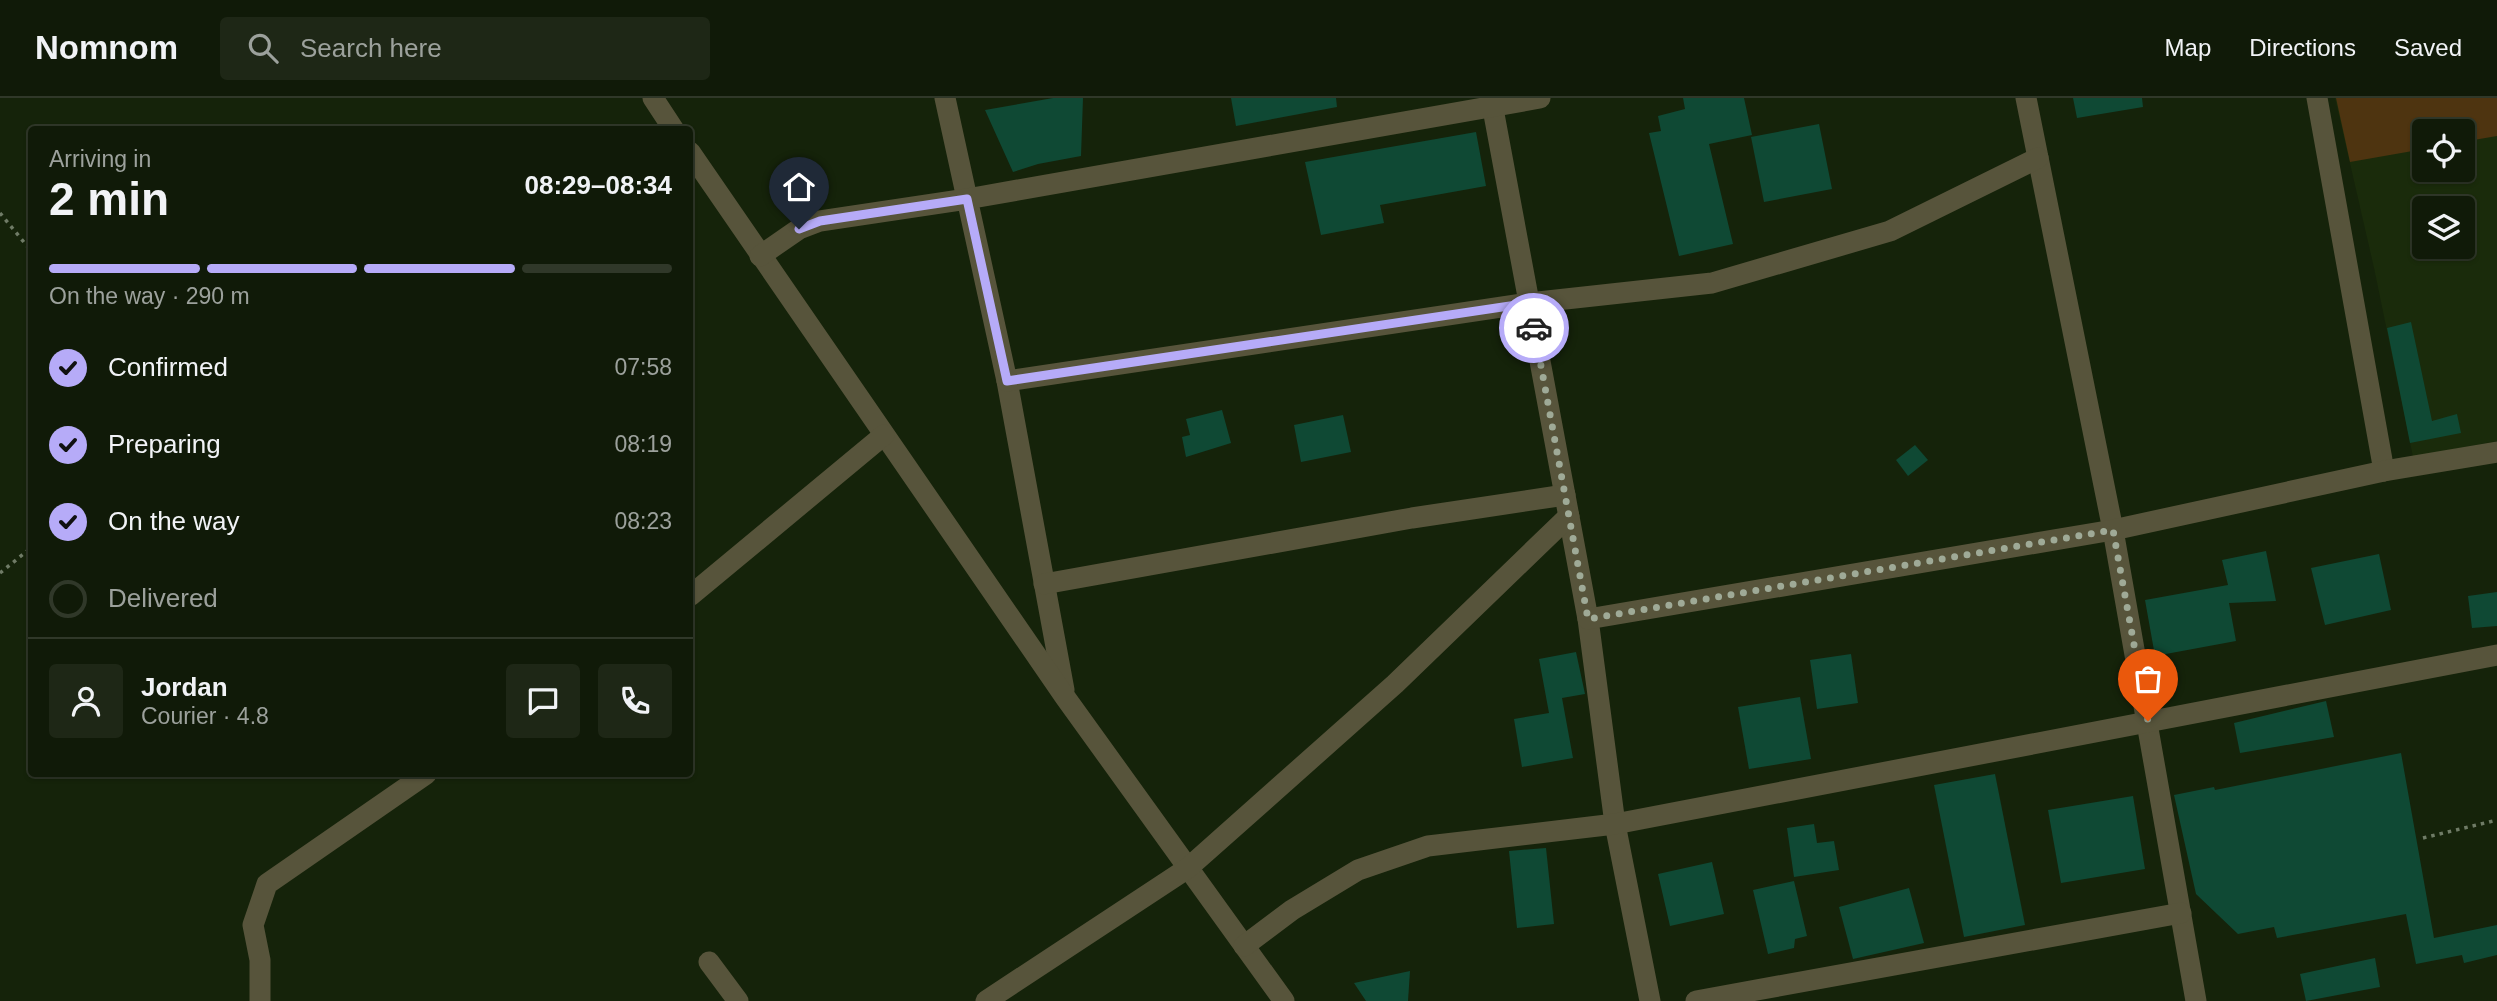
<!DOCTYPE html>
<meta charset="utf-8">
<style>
body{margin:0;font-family:Helvetica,sans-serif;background:#1e2716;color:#f1f3f6;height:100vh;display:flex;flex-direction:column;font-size:26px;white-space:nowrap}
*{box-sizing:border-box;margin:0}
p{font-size:23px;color:#9ca19c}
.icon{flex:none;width:38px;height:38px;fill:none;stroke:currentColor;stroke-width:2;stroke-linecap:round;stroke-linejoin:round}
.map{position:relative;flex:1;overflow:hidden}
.details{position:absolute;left:28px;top:28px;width:665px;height:651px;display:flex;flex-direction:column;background:#101a08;border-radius:7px;box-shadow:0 2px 5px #0004,0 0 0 2px #303829}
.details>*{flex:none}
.controls{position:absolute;left:2412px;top:21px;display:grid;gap:14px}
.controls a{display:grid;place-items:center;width:63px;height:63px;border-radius:7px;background:#101a08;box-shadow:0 2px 5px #0004,0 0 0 2px #303829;font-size:35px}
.pin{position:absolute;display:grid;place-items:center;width:60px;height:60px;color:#fff;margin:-72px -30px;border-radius:50% 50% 50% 0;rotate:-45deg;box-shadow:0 0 7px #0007}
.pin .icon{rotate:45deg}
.courier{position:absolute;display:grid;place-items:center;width:70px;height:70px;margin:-35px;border:5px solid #b6abf8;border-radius:50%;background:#fff;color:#222;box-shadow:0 2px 9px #0007}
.head em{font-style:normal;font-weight:700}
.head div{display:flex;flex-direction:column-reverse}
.head{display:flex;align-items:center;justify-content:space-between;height:119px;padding:0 21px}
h1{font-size:46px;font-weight:700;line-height:52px}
.bar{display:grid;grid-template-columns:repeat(4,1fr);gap:10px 7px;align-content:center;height:84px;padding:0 21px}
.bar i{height:9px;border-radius:5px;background:#303829}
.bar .on{background:#b6abf8}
.bar p{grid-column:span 4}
.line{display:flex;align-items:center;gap:18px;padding:0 21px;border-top:2px solid #303829}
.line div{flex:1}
.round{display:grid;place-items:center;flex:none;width:74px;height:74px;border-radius:7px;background:#1e2716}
ol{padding:0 21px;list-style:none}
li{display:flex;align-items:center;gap:21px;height:77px}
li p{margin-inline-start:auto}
li .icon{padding:7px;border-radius:50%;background:#b6abf8;color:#111;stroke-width:4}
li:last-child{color:#9ca19c}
li i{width:38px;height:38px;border:4px solid #303829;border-radius:50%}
header{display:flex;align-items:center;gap:42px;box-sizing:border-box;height:98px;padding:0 35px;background:#101a08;border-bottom:2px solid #303829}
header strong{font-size:33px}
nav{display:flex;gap:38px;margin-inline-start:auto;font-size:24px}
.search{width:490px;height:63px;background:#1e2716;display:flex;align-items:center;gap:18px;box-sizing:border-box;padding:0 24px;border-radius:7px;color:#9ca19c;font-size:26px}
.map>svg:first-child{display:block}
.built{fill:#1a2b0b;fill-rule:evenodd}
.green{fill:#4e3410}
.building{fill:#0f4934}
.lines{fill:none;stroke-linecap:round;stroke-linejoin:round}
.path{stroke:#6f7b66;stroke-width:3.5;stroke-dasharray:3.5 5;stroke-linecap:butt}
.street{stroke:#57543b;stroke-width:21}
.done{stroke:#9faa97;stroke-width:7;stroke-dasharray:0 12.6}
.route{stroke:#b6abf8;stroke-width:9}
</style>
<header>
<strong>Nomnom</strong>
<div class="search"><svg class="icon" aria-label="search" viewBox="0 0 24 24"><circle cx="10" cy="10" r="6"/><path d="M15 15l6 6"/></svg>Search here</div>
<nav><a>Map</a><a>Directions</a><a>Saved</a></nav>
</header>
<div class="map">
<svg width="2497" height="903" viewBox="0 0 2497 903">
<rect width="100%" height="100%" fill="#15230a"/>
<path class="built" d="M 2335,0 L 2497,0 L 2497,343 L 2413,359 L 2374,170 ZM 2424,33 L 2462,33 L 2462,72 L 2424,72 ZM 2424,110 L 2462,110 L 2462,149 L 2424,149 Z"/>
<path class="green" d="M 2336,0 L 2497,0 L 2497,38 L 2462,44 L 2462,33 L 2424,33 L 2424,51 L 2350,64 Z"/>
<g class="building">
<path d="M 1053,0 L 1083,0 L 1081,58 L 1038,66 L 1013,74 L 985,12 Z"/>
<path d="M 1231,0 L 1336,0 L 1337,9 L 1236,28 Z"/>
<path d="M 1683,0 L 1744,0 L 1752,37 L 1709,46 L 1733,146 L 1679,158 L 1649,35 L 1661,33 L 1658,18 L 1685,11 Z"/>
<path d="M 2073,0 L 2142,0 L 2143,9 L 2077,20 Z"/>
<path d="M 1819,26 L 1832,91 L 1764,104 L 1751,39 Z"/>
<path d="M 1476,34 L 1486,88 L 1380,107 L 1384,125 L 1321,137 L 1305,64 Z"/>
<path d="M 2411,224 L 2432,323 L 2457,316 L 2461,335 L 2410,345 L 2387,230 Z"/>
<path d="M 1222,312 L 1231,345 L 1186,359 L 1182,339 L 1190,337 L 1186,321 Z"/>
<path d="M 1343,317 L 1351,354 L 1301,364 L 1294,327 Z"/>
<path d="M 1915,347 L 1928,362 L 1908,378 L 1896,362 Z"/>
<path d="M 2266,453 L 2276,503 L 2229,505 L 2236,543 L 2155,558 L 2145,502 L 2228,487 L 2222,462 Z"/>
<path d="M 2379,456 L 2391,512 L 2325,527 L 2311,470 Z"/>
<path d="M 2497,494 L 2497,528 L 2472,530 L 2468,498 Z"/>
<path d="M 1576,554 L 1585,596 L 1562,600 L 1573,660 L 1522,669 L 1514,621 L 1549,615 L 1539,561 Z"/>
<path d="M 1851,556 L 1858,605 L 1817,611 L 1810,562 Z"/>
<path d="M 1800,599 L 1811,661 L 1749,671 L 1738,609 Z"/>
<path d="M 2326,603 L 2334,639 L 2240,655 L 2234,625 Z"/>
<path d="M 2401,655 L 2434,840 L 2497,827 L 2497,857 L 2464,865 L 2462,857 L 2416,866 L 2406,816 L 2277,840 L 2274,829 L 2238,836 L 2196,796 L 2174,697 L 2214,689 L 2215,692 Z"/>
<path d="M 1995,676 L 2025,827 L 1964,839 L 1934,687 Z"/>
<path d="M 2133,698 L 2145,771 L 2061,785 L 2048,712 Z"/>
<path d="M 1814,726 L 1817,745 L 1834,743 L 1839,772 L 1794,779 L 1787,730 Z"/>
<path d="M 1546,750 L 1554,826 L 1517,830 L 1509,753 Z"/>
<path d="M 1712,764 L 1724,816 L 1670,828 L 1658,776 Z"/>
<path d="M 1794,783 L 1807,838 L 1795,841 L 1794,850 L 1768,856 L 1753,792 Z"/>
<path d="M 1909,790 L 1924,845 L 1853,861 L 1839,809 Z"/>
<path d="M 2375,860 L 2380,889 L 2306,903 L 2300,876 Z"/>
<path d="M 1410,873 L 1408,903 L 1366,903 L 1354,885 Z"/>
</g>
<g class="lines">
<g class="path">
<path d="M 0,115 L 32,154"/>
<path d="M 0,475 L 32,449"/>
<path d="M 2423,740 L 2497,722"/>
</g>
<g class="street">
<path d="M 653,0 L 674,32"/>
<path d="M 945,0 L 1007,283 L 1064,592"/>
<path d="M 1491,0 L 1588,521 L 1615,726 L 1650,903"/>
<path d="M 2026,0 L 2113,432 L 2196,903"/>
<path d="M 2317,0 L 2384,373"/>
<path d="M 690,54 L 1065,599 L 1284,903"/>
<path d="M 760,158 L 799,131 L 820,123 L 967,101 L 1540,0"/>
<path d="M 1007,283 L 1529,205 L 1712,185 L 1890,133 L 2038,60"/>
<path d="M 1044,486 L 1412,420 L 1565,397"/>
<path d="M 690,498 L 884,337"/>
<path d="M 1588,521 L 2113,432 L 2384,373 L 2497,354"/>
<path d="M 1244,848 L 1292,812 L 1358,772 L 1428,748 L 1615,726 L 2497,557"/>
<path d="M 709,864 L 738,903"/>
<path d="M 260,903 L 260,862 L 253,827 L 267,786 L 426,676"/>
<path d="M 986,903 L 1188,770 L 1395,586 L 1569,418"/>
<path d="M 1696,903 L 2181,815"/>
</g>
</g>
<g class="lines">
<path class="done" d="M 1534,230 L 1588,521 L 2113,432 L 2148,623"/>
<path class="route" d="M 799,131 L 820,123 L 967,101 L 1007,283 L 1529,205 L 1534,230"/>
</g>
</svg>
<div class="controls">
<a><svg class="icon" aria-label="locate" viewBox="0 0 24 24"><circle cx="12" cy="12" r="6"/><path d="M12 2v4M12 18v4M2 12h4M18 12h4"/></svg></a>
<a><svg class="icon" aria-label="layers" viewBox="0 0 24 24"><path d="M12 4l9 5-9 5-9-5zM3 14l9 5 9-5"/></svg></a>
</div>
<div class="pin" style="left:2148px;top:623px;background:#ea580c"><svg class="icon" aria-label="bag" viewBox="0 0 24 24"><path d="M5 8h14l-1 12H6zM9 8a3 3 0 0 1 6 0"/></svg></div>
<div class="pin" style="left:799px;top:131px;background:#1f2937"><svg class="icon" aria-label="home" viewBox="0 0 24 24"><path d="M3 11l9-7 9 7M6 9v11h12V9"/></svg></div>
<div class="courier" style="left:1534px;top:230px"><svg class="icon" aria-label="car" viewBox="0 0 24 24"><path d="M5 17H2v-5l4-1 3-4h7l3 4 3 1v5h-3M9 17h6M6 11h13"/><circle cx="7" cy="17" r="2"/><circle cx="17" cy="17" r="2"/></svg></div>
<section class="details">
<div class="head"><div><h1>2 min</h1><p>Arriving in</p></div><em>08:29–08:34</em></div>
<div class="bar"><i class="on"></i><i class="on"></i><i class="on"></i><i></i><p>On the way · 290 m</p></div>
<ol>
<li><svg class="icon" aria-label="check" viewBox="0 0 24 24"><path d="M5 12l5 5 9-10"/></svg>Confirmed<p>07:58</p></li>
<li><svg class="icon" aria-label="check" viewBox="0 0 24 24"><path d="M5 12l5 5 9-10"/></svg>Preparing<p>08:19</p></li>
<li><svg class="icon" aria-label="check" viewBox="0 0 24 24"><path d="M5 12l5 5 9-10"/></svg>On the way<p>08:23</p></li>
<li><i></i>Delivered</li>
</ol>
<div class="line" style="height:126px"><a class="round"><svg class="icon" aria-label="person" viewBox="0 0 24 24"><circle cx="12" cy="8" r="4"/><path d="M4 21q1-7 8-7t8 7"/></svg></a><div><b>Jordan</b><p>Courier · 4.8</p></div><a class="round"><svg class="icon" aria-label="chat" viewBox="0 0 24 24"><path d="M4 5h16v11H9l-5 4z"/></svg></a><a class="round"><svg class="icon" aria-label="phone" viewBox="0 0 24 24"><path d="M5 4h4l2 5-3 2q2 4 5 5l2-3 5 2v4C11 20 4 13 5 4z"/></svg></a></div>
</section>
</div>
